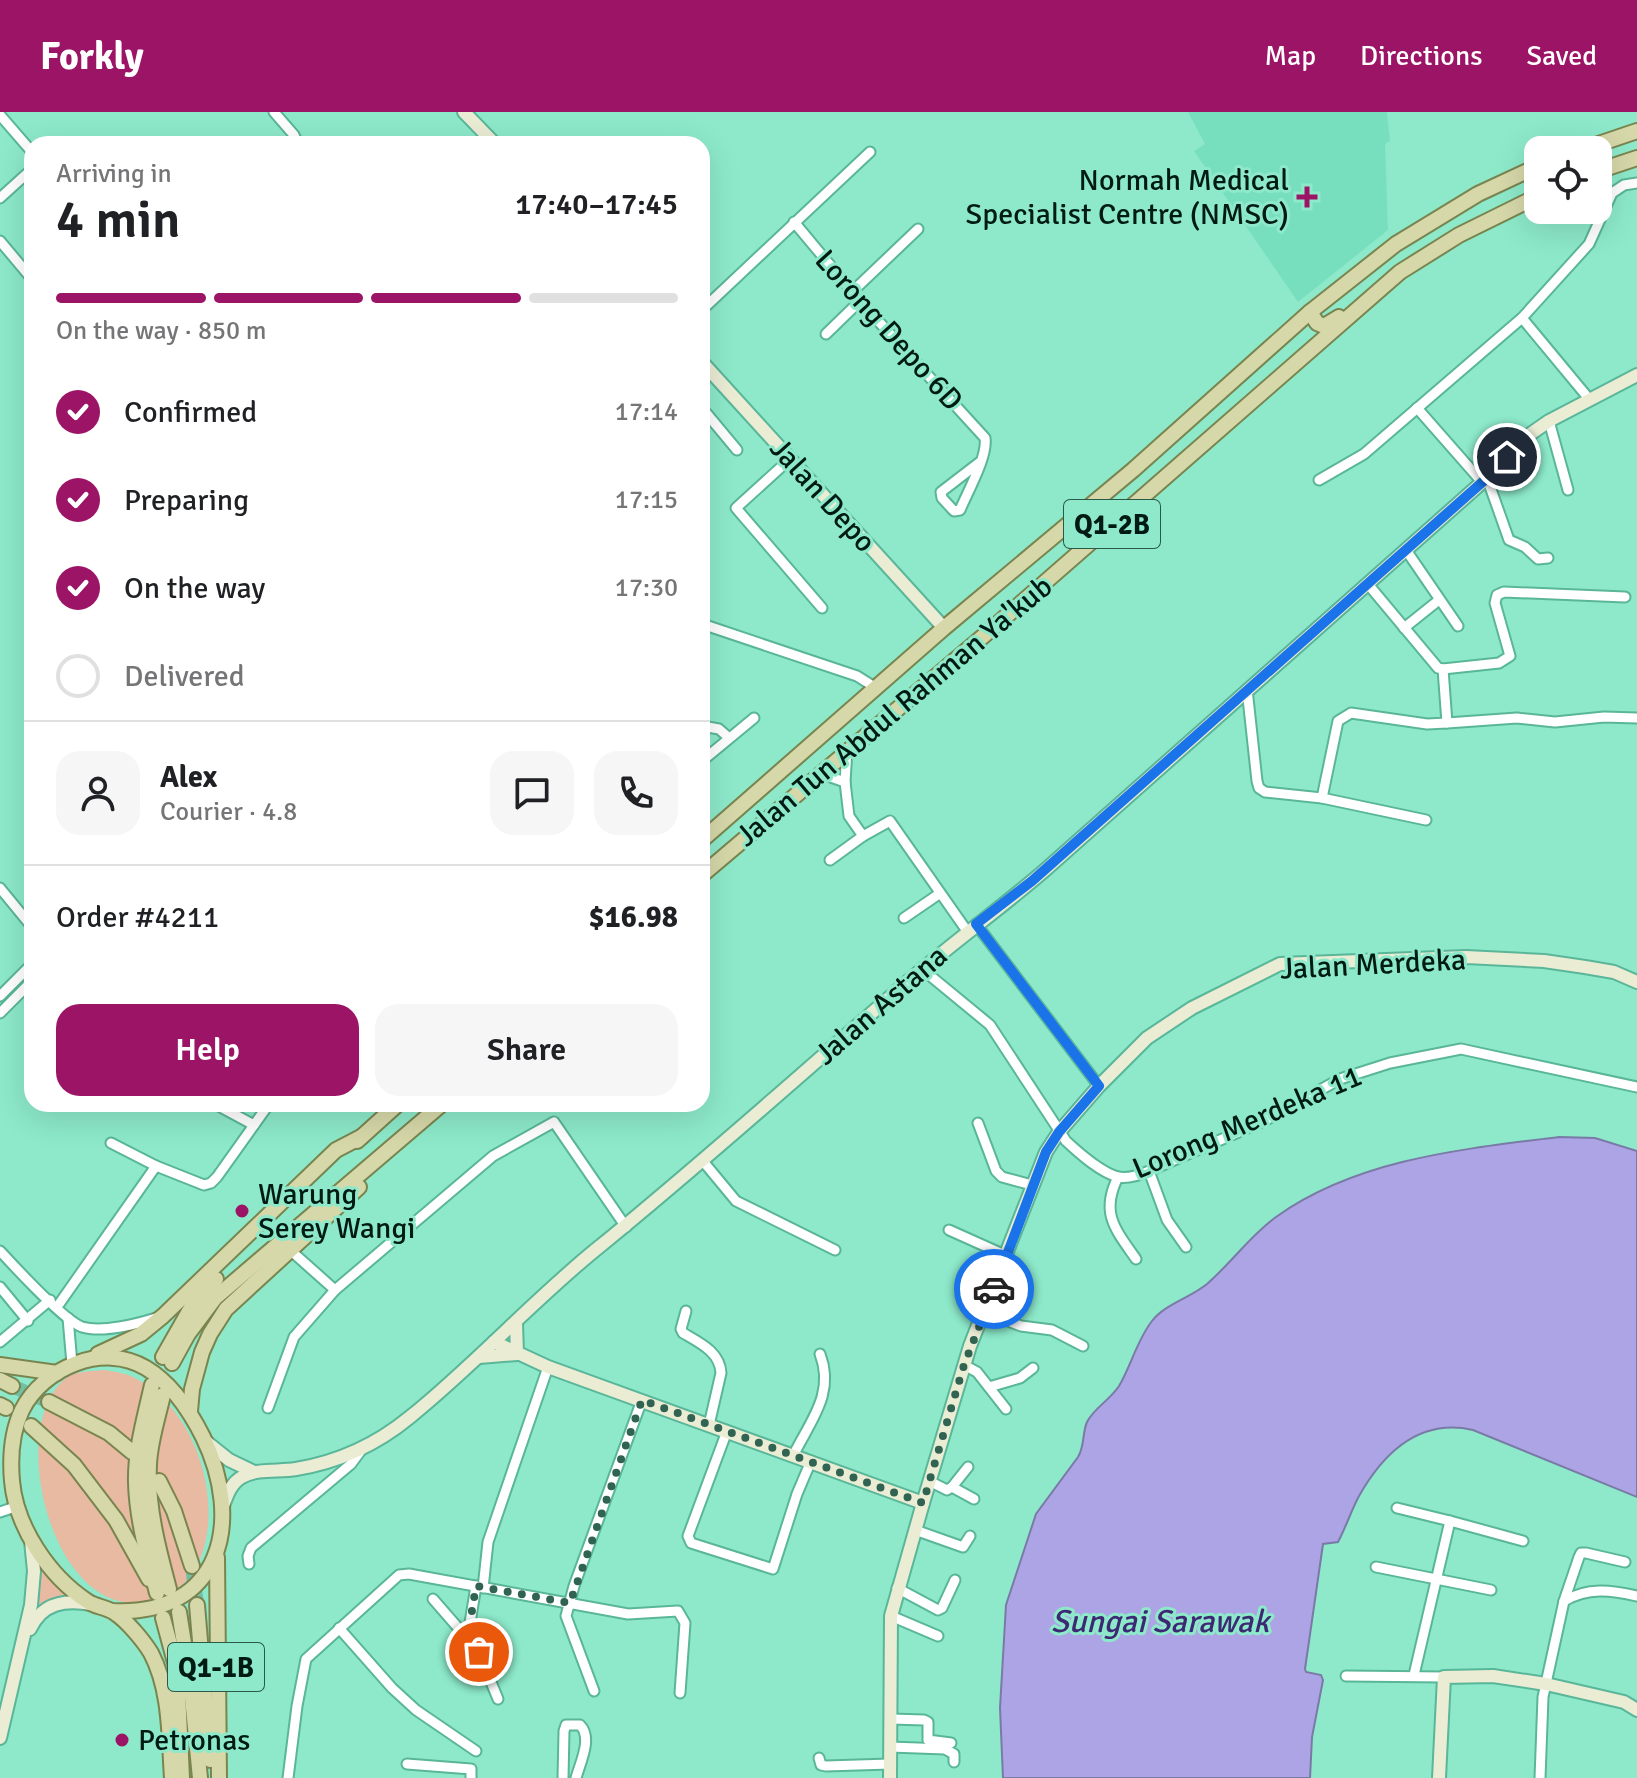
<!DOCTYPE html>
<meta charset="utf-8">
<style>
body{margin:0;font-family:Signika,sans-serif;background:#f6f6f6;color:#202124;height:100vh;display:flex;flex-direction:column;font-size:30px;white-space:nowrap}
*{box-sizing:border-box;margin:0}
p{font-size:26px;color:#757577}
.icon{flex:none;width:44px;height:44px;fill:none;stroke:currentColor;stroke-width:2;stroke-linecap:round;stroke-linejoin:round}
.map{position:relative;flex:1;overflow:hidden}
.side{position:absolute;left:24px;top:24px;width:686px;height:976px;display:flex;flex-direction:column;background:#fff;border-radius:24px;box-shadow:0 8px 32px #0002}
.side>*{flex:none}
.tools{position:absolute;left:1524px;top:24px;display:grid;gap:16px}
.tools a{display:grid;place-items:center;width:88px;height:88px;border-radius:16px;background:#fff;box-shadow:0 8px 32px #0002;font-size:40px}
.pin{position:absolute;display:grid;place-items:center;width:68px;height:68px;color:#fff;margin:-34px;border:4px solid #fff;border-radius:50%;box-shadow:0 2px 8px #0007}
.courier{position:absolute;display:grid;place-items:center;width:80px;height:80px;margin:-40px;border:6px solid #1a73e8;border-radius:50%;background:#fff;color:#222;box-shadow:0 2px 10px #0007}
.head em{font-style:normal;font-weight:600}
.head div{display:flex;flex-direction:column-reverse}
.head{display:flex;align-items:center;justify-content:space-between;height:136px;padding:0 32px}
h1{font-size:52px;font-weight:600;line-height:60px}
.bar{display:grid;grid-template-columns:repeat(4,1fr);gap:12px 8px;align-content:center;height:96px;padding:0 32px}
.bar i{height:10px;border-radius:6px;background:#e0e0e0}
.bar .active{background:#9b1465}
.bar p{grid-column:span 4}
.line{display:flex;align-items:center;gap:20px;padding:0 32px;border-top:2px solid #e0e0e0}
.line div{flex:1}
.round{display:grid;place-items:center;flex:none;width:84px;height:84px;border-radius:24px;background:#f6f6f6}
ol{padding:0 32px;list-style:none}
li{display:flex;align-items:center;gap:24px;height:88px}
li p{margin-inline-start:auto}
li .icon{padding:8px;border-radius:50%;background:#9b1465;color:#fff;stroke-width:4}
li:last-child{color:#757577}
li i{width:44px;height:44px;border:4px solid #e0e0e0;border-radius:50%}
.cta{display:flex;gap:16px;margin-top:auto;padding:16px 32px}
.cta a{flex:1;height:92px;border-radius:24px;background:#9b1465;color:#fff;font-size:32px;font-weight:600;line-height:92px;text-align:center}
.cta a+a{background:#f6f6f6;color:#202124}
header{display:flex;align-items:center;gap:48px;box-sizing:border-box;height:112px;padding:0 40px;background:#9b1465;color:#fff}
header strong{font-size:38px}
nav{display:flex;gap:44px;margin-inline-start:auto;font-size:28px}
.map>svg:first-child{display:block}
.built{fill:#78dfbe}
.green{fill:#e8baa1}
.water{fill:#ada4e5;stroke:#797ba6;stroke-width:2}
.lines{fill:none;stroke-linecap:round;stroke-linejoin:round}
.primary-tunnel{stroke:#71c0a5;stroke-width:14;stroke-dasharray:14 7;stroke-linecap:butt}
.street-casing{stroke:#59b699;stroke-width:13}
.secondary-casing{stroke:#59b699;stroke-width:16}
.primary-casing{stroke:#79854f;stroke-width:18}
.street{stroke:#fff;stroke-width:9}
.secondary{stroke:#eaecd4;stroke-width:12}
.primary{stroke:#d6d8a9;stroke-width:14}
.done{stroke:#316353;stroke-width:8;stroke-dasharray:0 14.4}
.route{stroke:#1a73e8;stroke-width:10}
.poi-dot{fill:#9b1465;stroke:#8de9ca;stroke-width:3}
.labels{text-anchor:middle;stroke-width:6;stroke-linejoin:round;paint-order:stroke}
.shield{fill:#8de9ca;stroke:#2a594a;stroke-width:2}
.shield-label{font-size:28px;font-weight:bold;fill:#001b13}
.poi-label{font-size:30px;fill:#001b13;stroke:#8de9ca;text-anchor:start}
.street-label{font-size:30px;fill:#001b13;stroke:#8de9ca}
.water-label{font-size:32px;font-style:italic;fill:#3c2873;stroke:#8de9ca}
</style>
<header>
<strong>Forkly</strong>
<nav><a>Map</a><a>Directions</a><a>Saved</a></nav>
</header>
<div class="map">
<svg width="1637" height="1666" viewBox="0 0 1637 1666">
<rect width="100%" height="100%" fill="#8de9ca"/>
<path class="built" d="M 1188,0 L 1387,0 L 1390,29 L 1385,32 L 1388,118 L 1298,190 L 1194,39 L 1205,32 Z"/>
<g class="green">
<path d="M 105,1258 C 115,1260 126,1261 135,1266 C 196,1297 226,1391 198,1452 C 190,1470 175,1479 158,1486 C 55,1526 0,1309 69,1264 C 80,1259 93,1259 105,1258 Z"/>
<path d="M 41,1456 L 67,1485 L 55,1487 L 37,1495 Z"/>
</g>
<path class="water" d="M 1559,1025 L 1595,1026 L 1637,1039 L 1637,1385 L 1473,1318 C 1420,1306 1384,1340 1359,1384 C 1351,1399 1346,1415 1338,1430 L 1323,1432 L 1305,1557 L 1306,1560 L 1321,1563 L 1323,1568 L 1312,1625 L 1310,1666 L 1003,1666 L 1000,1596 L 1006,1493 L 1036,1402 L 1078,1345 C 1085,1333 1082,1322 1087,1310 C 1094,1296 1110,1288 1119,1274 C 1131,1254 1137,1228 1152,1209 C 1165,1192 1190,1186 1207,1172 C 1231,1151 1250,1124 1276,1105 C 1357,1047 1463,1037 1559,1025 Z"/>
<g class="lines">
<g class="primary-tunnel">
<path d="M 12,1274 L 49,1290"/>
<path d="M 192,1454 L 197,1493"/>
</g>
<defs>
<g id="street">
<path d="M 274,0 L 294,23 L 298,32"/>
<path d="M 0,3 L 32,40"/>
<path d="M 0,86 L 32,57"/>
<path d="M 794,110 L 860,189 L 985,326 C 988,344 968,379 960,398 L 954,399 L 942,386 L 941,380 L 980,350"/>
<path d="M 0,129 L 32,167"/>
<path d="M 853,179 L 918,117"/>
<path d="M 702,198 L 870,40"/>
<path d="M 1522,206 L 1590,288"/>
<path d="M 826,222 L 860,189"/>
<path d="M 702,296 L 737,338"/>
<path d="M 1417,296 L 1482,370"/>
<path d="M 1549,309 L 1568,378"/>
<path d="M 790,347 L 736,396 L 822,496"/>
<path d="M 1487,366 L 1509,428 L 1525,435 L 1538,447 L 1548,446"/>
<path d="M 1319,368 L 1364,342 L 1522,206 L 1589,132 L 1612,81 L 1624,73 L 1637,71"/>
<path d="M 1406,438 L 1458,514"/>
<path d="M 702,512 L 857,564 L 876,576"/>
<path d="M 1404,516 L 1439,488"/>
<path d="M 1443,557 L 1499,551 L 1510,544 L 1495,491 L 1497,483 L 1504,480 L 1625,485"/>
<path d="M 1247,577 L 1257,669 L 1259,676 L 1265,680 L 1322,686 L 1426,708"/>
<path d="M 1447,611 L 1517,606 L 1555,610 L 1604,605 L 1637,606"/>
<path d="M 702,614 L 719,617 L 728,625"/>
<path d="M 847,638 L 845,670 L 849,704 L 863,724 L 890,709 L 967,819"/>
<path d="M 702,649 L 754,606"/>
<path d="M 819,661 L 845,670"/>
<path d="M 1322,686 L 1338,609 L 1351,601 L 1427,612 L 1447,611 L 1443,557 L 1438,556 L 1367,471"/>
<path d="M 830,748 L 863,724"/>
<path d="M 0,776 L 32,815"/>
<path d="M 904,806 L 939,782"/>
<path d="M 976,812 L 1099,974"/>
<path d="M 922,857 L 990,913 L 1066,1029 C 1080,1042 1100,1060 1118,1065 C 1129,1067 1140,1063 1149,1059 L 1266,1008 L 1340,967 L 1390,951 L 1461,937 L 1637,975"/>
<path d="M 0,884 L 32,852"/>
<path d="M 0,901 L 32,869"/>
<path d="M 215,992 L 254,1013"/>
<path d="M 978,1011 L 996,1059 L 1002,1065 L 1032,1073"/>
<path d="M 111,1031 L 156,1054 L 204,1073 L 211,1071 L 217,1065 L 269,992"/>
<path d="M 702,1048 L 736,1089 L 835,1138"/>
<path d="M 1149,1059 L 1167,1108 L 1186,1135"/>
<path d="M 1118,1065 C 1100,1101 1115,1117 1136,1147"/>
<path d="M 949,1118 L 1007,1144"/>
<path d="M 289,1137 L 335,1178"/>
<path d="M 0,1139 C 15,1155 63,1208 82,1215 C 102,1221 137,1212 156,1206"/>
<path d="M 0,1175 L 28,1209"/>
<path d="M 57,1195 L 156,1054"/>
<path d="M 686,1199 L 681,1217 L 683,1221 C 700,1231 720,1240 721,1261 L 709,1313"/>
<path d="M 985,1200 L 1021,1214 L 1052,1218 L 1083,1234"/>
<path d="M 68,1206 L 72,1252"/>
<path d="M 0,1230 L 50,1188"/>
<path d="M 964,1253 L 977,1260 L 1006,1297"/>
<path d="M 989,1275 L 1020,1266 L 1033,1256"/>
<path d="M 268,1296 L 294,1225 L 335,1178 L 493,1044 L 554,1010 L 626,1115"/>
<path d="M 727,1319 L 688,1424 L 691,1431 L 773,1457 L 797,1382 L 811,1349"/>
<path d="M 794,1342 C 811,1308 835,1281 820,1242"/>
<path d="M 929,1369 L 947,1378 L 952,1375 L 968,1355"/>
<path d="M 952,1375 L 974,1387"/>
<path d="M 1397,1396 L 1450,1409"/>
<path d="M 0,1400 L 18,1394"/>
<path d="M 915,1418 L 963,1435 L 970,1424"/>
<path d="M 249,1452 L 248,1444 L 251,1436 L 351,1352 L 362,1337"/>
<path d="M 1376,1455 L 1491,1478"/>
<path d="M 476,1474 L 469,1517 L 498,1587"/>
<path d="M 483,1476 L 488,1430 L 548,1255"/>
<path d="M 897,1476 L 938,1498 L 942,1496 L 955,1468"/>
<path d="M 433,1487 L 460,1518 L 469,1517"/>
<path d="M 1564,1489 C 1588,1475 1611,1478 1637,1484"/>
<path d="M 891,1504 L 938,1524"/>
<path d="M 339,1516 L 392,1576 L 416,1598 L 476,1639"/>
<path d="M 1414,1563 L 1450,1409 L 1523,1429"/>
<path d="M 1346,1564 L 1444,1565"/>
<path d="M 594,1579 L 566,1504 L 574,1474 L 642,1288"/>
<path d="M 891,1607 L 924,1608 L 928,1610 L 928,1628 L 951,1631"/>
<path d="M 890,1635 L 945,1637 L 954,1642 L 954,1650"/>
<path d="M 819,1646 L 821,1653 L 826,1654 L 890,1652"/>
<path d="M 407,1652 L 471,1657 L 471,1666"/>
<path d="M 288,1666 L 297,1594 L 306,1547 L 399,1463 L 409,1462 L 628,1502 L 678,1499 L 685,1511 L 680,1581"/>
<path d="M 563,1666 L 564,1619 L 566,1613 L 580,1613 C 593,1626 580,1651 576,1666"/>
<path d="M 1540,1666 L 1543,1585 L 1564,1489 L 1579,1445 L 1581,1441 L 1586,1441 L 1625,1450"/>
</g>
<g id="secondary">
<path d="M 464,0 L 495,32"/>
<path d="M 702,250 L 944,516"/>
<path d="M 494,1230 L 548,1255 L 923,1391 L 970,1234 L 1046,1040 L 1059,1020 L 1099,974 L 1147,926 L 1192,896 L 1280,852 L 1466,845 L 1544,849 L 1585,855 L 1614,860 L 1637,870"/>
<path d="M 479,1245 L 517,1242 L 516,1211"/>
<path d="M 204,1328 L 229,1348 L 254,1360"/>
<path d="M 223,1394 C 227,1383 231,1371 242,1365 C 258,1356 279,1360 296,1357 C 339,1350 376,1333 410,1305 C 476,1252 533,1188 599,1135 C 706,1048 808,956 912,866 C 955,829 1001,796 1044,759 L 1487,366 L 1526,325 L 1549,309 L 1637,263"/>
<path d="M 30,1517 C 42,1491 65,1487 91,1492"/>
<path d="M 0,1626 L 31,1493 L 34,1459 L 31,1429"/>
<path d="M 890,1666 L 891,1504 L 923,1391"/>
<path d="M 1439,1666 L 1444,1565 L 1493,1564 L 1546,1572 L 1624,1590 L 1637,1598"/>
</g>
<g id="primary">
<path d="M 1581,38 L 1637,19"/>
<path d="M 1598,59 L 1637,46"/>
<path d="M 1310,200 L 1317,211 L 1324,214 L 1339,205"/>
<path d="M 702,728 L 944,516 L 1133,358 L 1310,200 L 1396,132 L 1478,82 L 1538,54"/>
<path d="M 702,763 L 987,521 L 1400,160 L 1459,123 L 1538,84"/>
<path d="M 357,1029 L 398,992"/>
<path d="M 98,1242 L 141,1222 L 163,1204 L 336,1038 L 361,1025"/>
<path d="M 163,1245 L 192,1194 L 216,1167"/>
<path d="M 172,1251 L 188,1222 L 215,1186 L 442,992"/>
<path d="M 0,1253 L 57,1261"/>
<path d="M 0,1268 L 12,1274"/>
<path d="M 152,1273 C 145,1305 135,1338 136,1371 C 137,1408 148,1446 157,1481"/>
<path d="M 163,1283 C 158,1305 150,1329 149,1352 C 147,1395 158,1436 169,1477"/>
<path d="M 49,1290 L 109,1321 L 132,1340"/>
<path d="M 0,1293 L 6,1296"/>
<path d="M 190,1299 L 192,1277 L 202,1240 L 210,1222 L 226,1197 L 359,1075"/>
<path d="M 31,1314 L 74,1353 L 116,1408 L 149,1467"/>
<path d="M 159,1369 L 174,1399 L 192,1454"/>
<path d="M 217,1445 L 219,1666"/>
<path d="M 197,1493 L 210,1648"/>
<path d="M 113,1499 C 222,1504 244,1409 203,1325 C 190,1299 171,1271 146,1256 C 103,1230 43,1256 22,1298 C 12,1319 10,1346 12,1369 C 16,1415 49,1464 87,1489 C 95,1495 107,1495 115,1501 C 127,1509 143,1528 151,1541 C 171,1579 169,1625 172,1666"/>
<path d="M 179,1500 L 191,1575 L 200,1666"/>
<path d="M 163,1506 L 177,1558 L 182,1666"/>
</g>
</defs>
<use href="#street" class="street-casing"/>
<use href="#secondary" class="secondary-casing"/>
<use href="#primary" class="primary-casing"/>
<use href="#street" class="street"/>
<use href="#secondary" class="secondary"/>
<use href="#primary" class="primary"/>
</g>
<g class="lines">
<path class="done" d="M 479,1540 L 469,1517 L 476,1474 L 570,1491 L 642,1288 L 923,1391 L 964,1253 L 994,1177"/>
<path class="route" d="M 994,1177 L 1046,1040 L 1059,1020 L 1099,974 L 976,812 L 1032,769 L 1487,366 L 1507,345"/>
</g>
<g class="poi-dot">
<path d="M1303 73h8v8h8v8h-8v8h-8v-8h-8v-8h8z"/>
<circle cx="242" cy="1099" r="8"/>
<circle cx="122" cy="1628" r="8"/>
</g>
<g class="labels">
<g class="shield">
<rect x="1064" y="388" width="96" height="48" rx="6"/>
<rect x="168" y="1531" width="96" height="48" rx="6"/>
</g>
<g class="shield-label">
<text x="1112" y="422">Q1-2B</text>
<text x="216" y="1565">Q1-1B</text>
</g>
<g class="poi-label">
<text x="1289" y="78" text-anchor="end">Normah Medical<tspan x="1289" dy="34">Specialist Centre (NMSC)</tspan></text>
<text x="258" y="1092">Warung<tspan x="258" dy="34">Serey Wangi</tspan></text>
<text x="138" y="1638">Petronas</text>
</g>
<g class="street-label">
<text transform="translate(889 218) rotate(48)" y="10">Lorong Depo 6D</text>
<text transform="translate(823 383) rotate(48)" y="10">Jalan Depo</text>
<text transform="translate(894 599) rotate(-40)" y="10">Jalan Tun Abdul Rahman Ya'kub</text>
<text transform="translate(1373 852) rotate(-3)" y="10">Jalan Merdeka</text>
<text transform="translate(881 893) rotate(-41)" y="10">Jalan Astana</text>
<text transform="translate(1247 1010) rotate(-23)" y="10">Lorong Merdeka 11</text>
</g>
<g class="water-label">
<text x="1160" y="1520">Sungai Sarawak</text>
</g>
</g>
</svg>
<div class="tools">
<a><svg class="icon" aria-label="locate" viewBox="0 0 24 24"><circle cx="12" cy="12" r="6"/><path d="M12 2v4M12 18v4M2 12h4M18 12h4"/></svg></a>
</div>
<div class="pin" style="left:479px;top:1540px;background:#ea580c"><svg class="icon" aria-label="bag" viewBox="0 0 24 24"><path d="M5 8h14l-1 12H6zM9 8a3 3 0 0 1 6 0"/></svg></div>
<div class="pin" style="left:1507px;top:345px;background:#1f2937"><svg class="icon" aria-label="home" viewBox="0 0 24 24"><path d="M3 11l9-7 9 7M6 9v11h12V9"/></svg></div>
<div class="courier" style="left:994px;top:1177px"><svg class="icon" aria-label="car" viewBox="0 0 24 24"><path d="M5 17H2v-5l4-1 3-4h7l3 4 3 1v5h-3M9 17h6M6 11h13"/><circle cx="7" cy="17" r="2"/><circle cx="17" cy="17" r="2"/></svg></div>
<section class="side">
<div class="head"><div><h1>4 min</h1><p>Arriving in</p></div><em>17:40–17:45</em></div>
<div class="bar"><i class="active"></i><i class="active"></i><i class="active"></i><i></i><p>On the way · 850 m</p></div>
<ol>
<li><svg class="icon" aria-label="check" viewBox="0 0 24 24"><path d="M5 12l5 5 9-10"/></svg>Confirmed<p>17:14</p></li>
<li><svg class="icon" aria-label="check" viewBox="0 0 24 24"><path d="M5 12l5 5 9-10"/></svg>Preparing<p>17:15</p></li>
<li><svg class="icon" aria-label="check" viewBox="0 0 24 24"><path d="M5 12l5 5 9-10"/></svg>On the way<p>17:30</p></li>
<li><i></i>Delivered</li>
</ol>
<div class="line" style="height:144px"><a class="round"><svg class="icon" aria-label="person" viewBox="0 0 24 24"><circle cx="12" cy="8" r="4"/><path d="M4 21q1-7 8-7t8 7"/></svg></a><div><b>Alex</b><p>Courier · 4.8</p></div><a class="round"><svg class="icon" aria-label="chat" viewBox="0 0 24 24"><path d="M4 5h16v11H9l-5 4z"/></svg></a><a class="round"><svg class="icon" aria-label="phone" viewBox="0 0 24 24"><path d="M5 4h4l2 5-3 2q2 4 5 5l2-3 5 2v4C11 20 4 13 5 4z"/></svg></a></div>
<div class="line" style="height:104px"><div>Order #4211</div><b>$16.98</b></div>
<div class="cta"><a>Help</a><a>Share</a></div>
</section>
</div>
